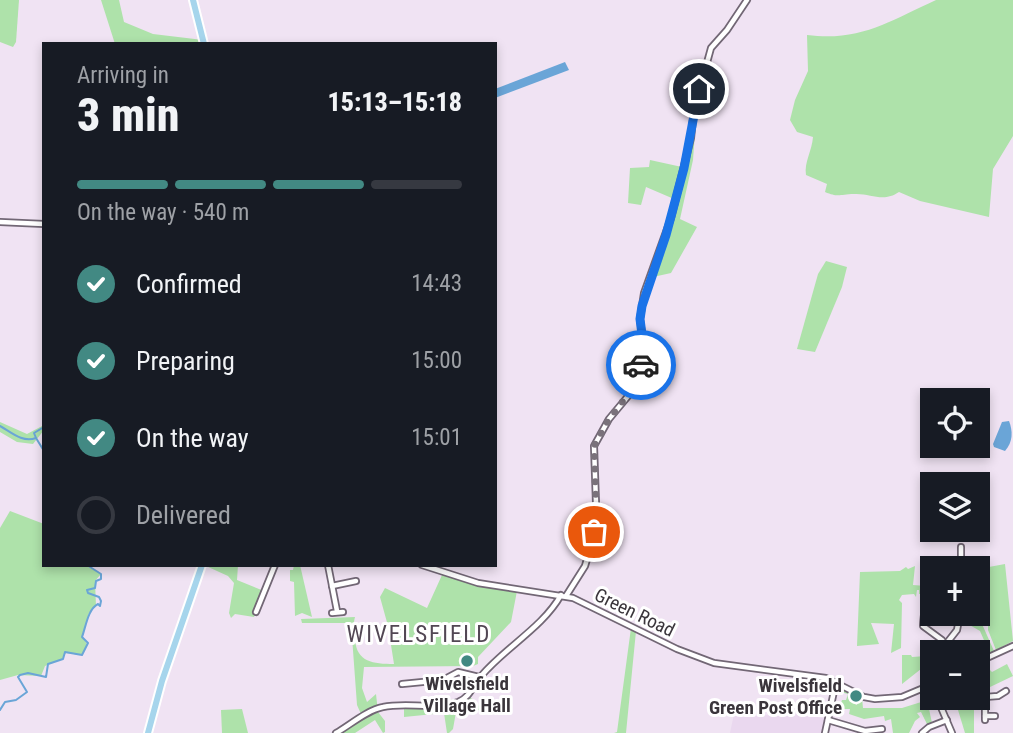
<!DOCTYPE html>
<meta charset="utf-8">
<style>
body{margin:0;font-family:"Roboto Condensed",sans-serif;background:#20242c;color:#f1f3f6;height:100vh;display:flex;flex-direction:column;font-size:26px;white-space:nowrap}
*{box-sizing:border-box;margin:0}
p{font-size:23px;color:#9ea1a6}
.icon{flex:none;width:38px;height:38px;fill:none;stroke:currentColor;stroke-width:2;stroke-linecap:round;stroke-linejoin:round}
.map{position:relative;flex:1;overflow:hidden}
.drawer{position:absolute;left:42px;top:42px;width:455px;height:525px;display:flex;flex-direction:column;background:#171b24;border-radius:0px;box-shadow:0 4px 10px #0003}
.drawer>*{flex:none}
.buttons{position:absolute;left:920px;top:388px;display:grid;gap:14px}
.buttons a{display:grid;place-items:center;width:70px;height:70px;border-radius:0px;background:#171b24;box-shadow:0 4px 10px #0003;font-size:35px}
.pin{position:absolute;display:grid;place-items:center;width:60px;height:60px;color:#fff;margin:-30px;border:4px solid #fff;border-radius:50%;box-shadow:0 2px 7px #0007}
.courier{position:absolute;display:grid;place-items:center;width:70px;height:70px;margin:-35px;border:5px solid #1a73e8;border-radius:50%;background:#fff;color:#222;box-shadow:0 2px 9px #0007}
.headline em{font-style:normal;font-weight:800}
.headline div{display:flex;flex-direction:column-reverse}
.headline{display:flex;align-items:center;justify-content:space-between;height:119px;padding:0 35px}
h1{font-size:46px;font-weight:800;line-height:52px}
.bar{display:grid;grid-template-columns:repeat(4,1fr);gap:10px 7px;align-content:center;height:84px;padding:0 35px}
.bar i{height:9px;border-radius:5px;background:#363941}
.bar .active{background:#428983}
.bar p{grid-column:span 4}
ol{padding:0 35px;list-style:none}
li{display:flex;align-items:center;gap:21px;height:77px}
li p{margin-inline-start:auto}
li .icon{padding:7px;border-radius:50%;background:#428983;color:#fff;stroke-width:4}
li:last-child{color:#9ea1a6}
li i{width:38px;height:38px;border:4px solid #363941;border-radius:50%}
.map>svg:first-child{display:block}
.built{fill:#ead8ef}
.green{fill:#aee2aa}
.water{fill:#6aa5d7}
.lines{fill:none;stroke-linecap:round;stroke-linejoin:round}
.stream{stroke:#6aa5d7;stroke-width:2}
.minor-casing{stroke:#726775;stroke-width:8}
.major-casing{stroke:#fff;stroke-width:10}
.minor{stroke:#fff;stroke-width:4.5}
.major{stroke:#a6d5ec;stroke-width:6}
.done{stroke:#7a727b;stroke-width:7;stroke-dasharray:0 12.6}
.route{stroke:#1a73e8;stroke-width:9}
.poi-dot{fill:#428983;stroke:#fff;stroke-width:2.5}
.labels{text-anchor:middle;stroke-width:6;stroke-linejoin:round;paint-order:stroke}
.street-label{font-size:19px;fill:#3a353b;stroke:#fff}
.poi-label{font-size:19px;font-weight:bold;fill:#3a353b;stroke:#fff}
.quarter-label{font-size:23px;letter-spacing:2px;fill:#524754;stroke:#fff}
</style>
<div class="map">
<svg width="1013" height="733" viewBox="0 0 1013 733">
<rect width="100%" height="100%" fill="#f0e3f3"/>
<path class="built" d="M 735,709 L 777,717 L 780,709 L 827,719 L 823,733 L 730,733 Z"/>
<g class="green">
<path d="M 0,0 L 19,0 L 16,42 L 13,47 L 0,42 Z"/>
<path d="M 101,0 L 119,0 L 124,22 L 153,34 L 203,40 L 204,44 L 115,44 Z"/>
<path d="M 936,0 L 1013,0 L 1013,136 L 993,169 L 989,217 L 920,201 L 899,192 C 883,203 871,193 854,194 C 840,194 839,198 825,192 L 827,184 L 806,175 C 804,162 812,151 813,137 L 797,132 L 790,120 L 795,100 L 808,71 L 807,35 C 860,42 890,21 936,0 Z"/>
<path d="M 690,101 L 697,104 L 693,160 L 680,219 L 697,227 L 671,273 L 653,277 L 650,276 L 666,235 L 674,199 L 646,187 L 641,205 L 628,203 L 630,168 L 649,167 L 650,160 L 682,167 L 688,138 Z"/>
<path d="M 826,261 L 847,267 L 842,287 L 815,352 L 797,349 L 818,274 Z"/>
<path d="M 0,422 L 27,434 L 44,425 L 44,430 L 33,444 L 17,442 L 0,432 Z"/>
<path d="M 10,511 L 44,524 L 44,565 L 85,565 L 101,574 L 95,581 L 96,606 L 89,613 L 82,637 L 87,644 L 82,655 L 66,653 L 62,659 L 45,666 L 41,676 L 18,675 L 0,680 L 0,528 Z"/>
<path d="M 1005,564 L 1013,641 L 996,650 L 988,630 L 988,614 L 975,615 L 975,620 L 984,620 L 982,624 L 994,651 L 990,654 L 980,631 L 961,620 L 962,614 L 978,614 L 978,578 L 985,577 L 985,569 L 982,569 L 983,574 L 978,574 L 978,569 Z"/>
<path d="M 238,565 L 237,580 L 264,591 L 254,617 L 235,614 L 231,618 L 229,613 L 234,583 L 228,576 L 206,566 Z"/>
<path d="M 294,565 L 300,565 L 312,617 L 302,613 L 295,616 L 294,582 L 290,581 L 290,570 L 293,570 Z"/>
<path d="M 915,566 L 913,585 L 926,586 L 926,594 L 919,594 L 919,590 L 917,590 L 916,597 L 914,594 L 902,595 L 899,600 L 902,603 L 901,648 L 891,653 L 894,624 L 871,623 L 879,644 L 857,646 L 860,572 L 900,571 L 906,567 L 908,569 Z"/>
<path d="M 442,575 L 517,591 L 511,622 L 478,657 L 478,664 L 473,666 L 364,667 L 362,688 L 367,702 L 376,694 L 378,712 L 385,721 L 385,732 L 383,733 L 375,720 L 355,733 L 341,733 L 361,714 L 357,705 L 351,623 L 302,623 L 301,619 L 355,617 C 353,624 354,632 355,640 C 357,662 373,664 394,664 L 388,626 L 380,597 L 385,588 L 427,608 Z"/>
<path d="M 631,628 L 636,631 L 626,733 L 614,733 L 617,732 Z"/>
<path d="M 924,642 L 933,643 L 933,647 L 940,647 L 940,642 L 948,653 L 933,653 L 933,668 L 923,673 L 921,669 L 902,684 L 902,655 L 911,655 L 912,657 L 926,656 L 927,645 L 924,645 Z"/>
<path d="M 1007,664 L 1013,676 L 988,688 L 982,673 L 990,670 L 992,672 Z"/>
<path d="M 838,687 L 851,692 L 849,701 L 857,705 L 859,696 L 862,698 L 863,708 L 902,708 L 934,698 L 937,705 L 929,709 L 932,723 L 928,726 L 921,712 L 917,713 L 920,717 L 915,721 L 909,733 L 893,733 L 891,719 L 885,721 L 884,716 L 864,719 L 849,714 L 850,709 L 839,709 L 842,700 L 846,700 L 848,694 L 837,691 Z"/>
<path d="M 468,695 L 483,710 L 456,712 L 453,729 L 449,733 L 447,733 L 444,713 L 404,717 L 404,707 L 456,703 Z"/>
<path d="M 958,698 L 974,698 L 974,733 L 965,733 L 958,710 L 961,708 Z"/>
<path d="M 242,709 L 248,733 L 222,733 L 221,710 Z"/>
</g>
<g class="water">
<path d="M 565,62 L 569,70 L 495,98 L 495,89 Z"/>
<path d="M 1009,421 C 1013,431 1013,442 1005,451 L 994,447 L 993,444 L 1002,422 Z"/>
</g>
<g class="lines">
<g class="stream">
<path d="M 0,426 C 11,432 22,443 36,438 L 44,451"/>
<path d="M 36,438 L 34,433 L 44,427"/>
<path d="M 0,710 L 5,702 L 16,700 L 27,692 L 18,677 L 20,675 L 28,673 L 46,677 L 48,664 L 63,659 L 65,652 L 82,655 L 88,643 L 82,637 C 86,626 88,609 98,604 L 100,606 L 101,601 L 99,597 L 88,593 L 87,590 L 95,588 L 96,581 L 101,579 L 101,574 L 87,565"/>
</g>
<defs>
<g id="minor">
<path d="M 0,222 L 44,224"/>
<path d="M 328,565 L 337,611"/>
<path d="M 422,565 L 478,583 L 573,598 L 677,649 L 714,663 L 826,678 L 864,697 L 875,699 L 902,697 L 933,684"/>
<path d="M 961,569 L 961,547"/>
<path d="M 931,572 C 929,576 923,620 923,626 L 942,640 L 950,653"/>
<path d="M 332,586 L 356,581"/>
<path d="M 566,596 L 585,566 L 593,539 L 596,503 L 594,446 L 609,419 L 629,395 L 640,372 L 644,350 L 640,319 L 644,293 L 671,218 L 691,138 L 694,110 L 711,48 L 727,30 L 747,0"/>
<path d="M 256,612 L 275,565"/>
<path d="M 332,613 L 343,612"/>
<path d="M 946,644 L 957,630 L 960,614"/>
<path d="M 978,662 L 1013,646"/>
<path d="M 978,672 L 985,691 L 985,720"/>
<path d="M 402,684 L 443,680 L 458,672 L 479,677"/>
<path d="M 985,697 L 998,696 L 1006,691"/>
<path d="M 937,698 L 952,733"/>
<path d="M 985,716 L 995,716"/>
<path d="M 828,720 L 865,731 L 882,729"/>
<path d="M 336,733 C 350,725 367,710 383,707 C 406,702 434,710 458,702 C 471,697 473,684 482,675 C 506,647 543,627 561,595"/>
<path d="M 825,733 L 836,682"/>
<path d="M 922,733 L 929,727 L 947,720"/>
</g>
<g id="major">
<path d="M 193,0 L 204,44"/>
<path d="M 148,733 L 162,681 L 202,565"/>
</g>
</defs>
<use href="#minor" class="minor-casing"/>
<use href="#major" class="major-casing"/>
<use href="#minor" class="minor"/>
<use href="#major" class="major"/>
</g>
<g class="lines">
<path class="done" d="M 594,532 L 596,503 L 594,446 L 609,419 L 635,386 L 641,365"/>
<path class="route" d="M 641,365 L 644,350 L 640,319 L 642,306 L 666,235 L 684,168 L 699,89"/>
</g>
<g class="poi-dot">
<circle cx="467" cy="661" r="7"/>
<circle cx="856" cy="696" r="7"/>
</g>
<g class="labels">
<g class="street-label">
<text transform="translate(635 612) rotate(26)" y="7">Green Road</text>
</g>
<g class="poi-label">
<text x="467" y="690">Wivelsfield<tspan x="467" dy="22">Village Hall</tspan></text>
<text x="842" y="692" text-anchor="end">Wivelsfield<tspan x="842" dy="22">Green Post Office</tspan></text>
</g>
<g class="quarter-label">
<text x="419" y="642">WIVELSFIELD</text>
</g>
</g>
</svg>
<div class="buttons">
<a><svg class="icon" aria-label="locate" viewBox="0 0 24 24"><circle cx="12" cy="12" r="6"/><path d="M12 2v4M12 18v4M2 12h4M18 12h4"/></svg></a>
<a><svg class="icon" aria-label="layers" viewBox="0 0 24 24"><path d="M12 4l9 5-9 5-9-5zM3 14l9 5 9-5"/></svg></a>
<a>+</a>
<a>−</a>
</div>
<div class="pin" style="left:594px;top:532px;background:#ea580c"><svg class="icon" aria-label="bag" viewBox="0 0 24 24"><path d="M5 8h14l-1 12H6zM9 8a3 3 0 0 1 6 0"/></svg></div>
<div class="pin" style="left:699px;top:89px;background:#1f2937"><svg class="icon" aria-label="home" viewBox="0 0 24 24"><path d="M3 11l9-7 9 7M6 9v11h12V9"/></svg></div>
<div class="courier" style="left:641px;top:365px"><svg class="icon" aria-label="car" viewBox="0 0 24 24"><path d="M5 17H2v-5l4-1 3-4h7l3 4 3 1v5h-3M9 17h6M6 11h13"/><circle cx="7" cy="17" r="2"/><circle cx="17" cy="17" r="2"/></svg></div>
<section class="drawer">
<div class="headline"><div><h1>3 min</h1><p>Arriving in</p></div><em>15:13–15:18</em></div>
<div class="bar"><i class="active"></i><i class="active"></i><i class="active"></i><i></i><p>On the way · 540 m</p></div>
<ol>
<li><svg class="icon" aria-label="check" viewBox="0 0 24 24"><path d="M5 12l5 5 9-10"/></svg>Confirmed<p>14:43</p></li>
<li><svg class="icon" aria-label="check" viewBox="0 0 24 24"><path d="M5 12l5 5 9-10"/></svg>Preparing<p>15:00</p></li>
<li><svg class="icon" aria-label="check" viewBox="0 0 24 24"><path d="M5 12l5 5 9-10"/></svg>On the way<p>15:01</p></li>
<li><i></i>Delivered</li>
</ol>
</section>
</div>
